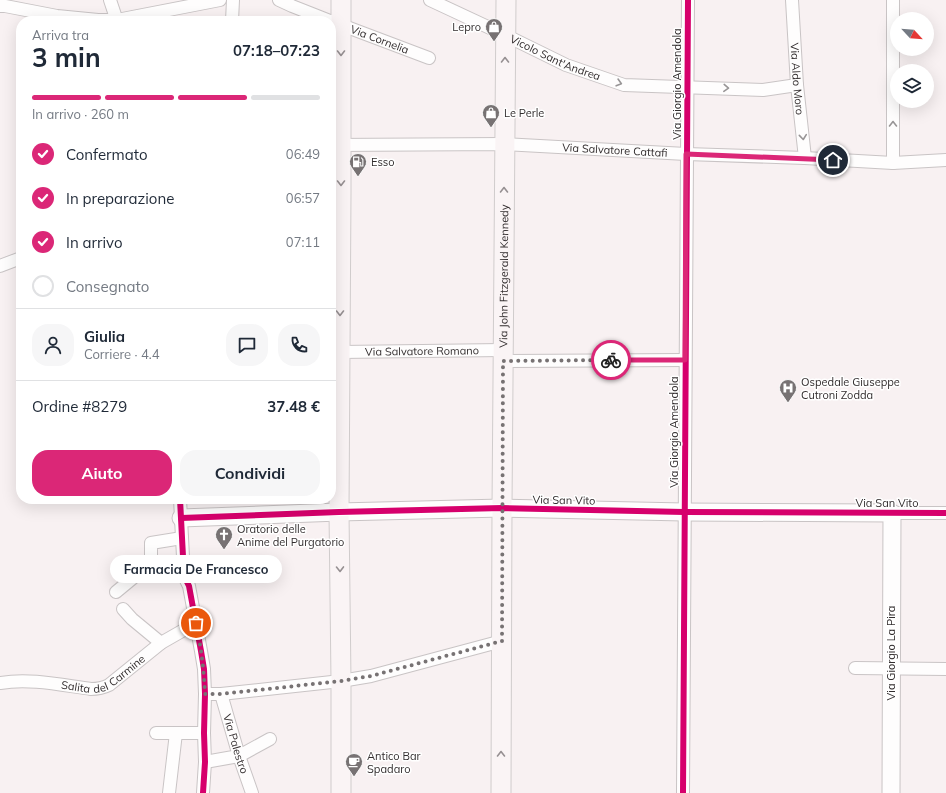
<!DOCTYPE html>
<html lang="it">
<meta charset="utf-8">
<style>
body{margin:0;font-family:Mulish,sans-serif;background:#f6f6f7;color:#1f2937;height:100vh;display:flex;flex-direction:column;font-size:15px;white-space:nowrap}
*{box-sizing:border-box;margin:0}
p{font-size:13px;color:#747a83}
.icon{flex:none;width:22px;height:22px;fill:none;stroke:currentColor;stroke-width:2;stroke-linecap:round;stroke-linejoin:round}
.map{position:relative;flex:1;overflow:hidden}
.details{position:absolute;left:16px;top:16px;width:320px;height:488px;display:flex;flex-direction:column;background:#fff;border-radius:16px;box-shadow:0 4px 16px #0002}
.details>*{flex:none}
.needle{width:26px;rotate:116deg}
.buttons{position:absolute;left:890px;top:12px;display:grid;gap:8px}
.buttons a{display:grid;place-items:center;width:44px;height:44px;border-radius:50%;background:#fff;box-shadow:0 4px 16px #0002;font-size:20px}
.pin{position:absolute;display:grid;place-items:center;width:34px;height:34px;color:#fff;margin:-17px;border:2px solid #fff;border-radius:50%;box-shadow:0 1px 4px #0007}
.courier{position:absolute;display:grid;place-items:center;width:40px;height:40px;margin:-20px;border:3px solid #db2777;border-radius:50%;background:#fff;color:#222;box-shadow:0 1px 5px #0007}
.bubble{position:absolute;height:28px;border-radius:14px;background:#fff;box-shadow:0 4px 16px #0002;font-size:13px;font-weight:700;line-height:28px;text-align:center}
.overview em{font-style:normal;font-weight:700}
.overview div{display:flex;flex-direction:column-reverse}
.overview{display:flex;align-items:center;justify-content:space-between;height:68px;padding:0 16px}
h1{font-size:26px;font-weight:700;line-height:30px}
.bar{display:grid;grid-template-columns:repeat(4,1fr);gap:6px 4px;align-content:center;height:48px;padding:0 16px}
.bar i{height:5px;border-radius:3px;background:#e0e1e3}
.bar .current{background:#db2777}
.bar p{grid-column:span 4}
.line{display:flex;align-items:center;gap:10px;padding:0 16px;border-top:1px solid #e0e1e3}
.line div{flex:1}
.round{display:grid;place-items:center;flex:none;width:42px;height:42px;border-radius:16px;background:#f6f6f7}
ol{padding:0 16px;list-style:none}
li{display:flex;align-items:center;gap:12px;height:44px}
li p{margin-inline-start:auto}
li .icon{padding:4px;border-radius:50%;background:#db2777;color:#fff;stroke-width:4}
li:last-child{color:#747a83}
li i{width:22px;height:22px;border:2px solid #e0e1e3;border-radius:50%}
.action{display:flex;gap:8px;margin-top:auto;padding:8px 16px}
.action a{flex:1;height:46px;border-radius:16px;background:#db2777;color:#fff;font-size:16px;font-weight:700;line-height:46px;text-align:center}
.action a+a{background:#f6f6f7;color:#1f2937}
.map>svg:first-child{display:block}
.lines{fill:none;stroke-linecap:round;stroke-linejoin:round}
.street-casing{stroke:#c9c4c5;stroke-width:14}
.secondary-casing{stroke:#c9c4c5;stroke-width:19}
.primary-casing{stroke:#d0cccc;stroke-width:21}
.street{stroke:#fefdfd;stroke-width:12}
.secondary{stroke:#fefdfd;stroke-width:17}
.primary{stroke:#faf4f5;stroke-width:19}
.cycleway-casing{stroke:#fff;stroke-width:8}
.cycleway{stroke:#d6006c;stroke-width:6}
.oneway{stroke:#969092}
.oneway2{stroke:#989596}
.done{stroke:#777273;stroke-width:4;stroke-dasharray:0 7.2}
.route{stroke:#db2777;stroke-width:5}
.labels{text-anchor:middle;stroke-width:3;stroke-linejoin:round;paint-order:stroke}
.poi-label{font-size:11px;fill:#322d2e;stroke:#fff;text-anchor:start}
.street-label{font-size:11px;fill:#322d2e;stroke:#fff}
</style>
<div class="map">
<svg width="946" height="793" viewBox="0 0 946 793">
<rect width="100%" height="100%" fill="#f8f1f2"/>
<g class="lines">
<defs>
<g id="street">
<path d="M 110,0 L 117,21"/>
<path d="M 279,0 L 292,6 L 330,21"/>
<path id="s1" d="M 430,0 L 505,35 L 566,65 L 624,85 L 763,90 L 797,85"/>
<path id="s2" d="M 792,0 L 797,85 L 805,158"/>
<path d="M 893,0 L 893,163"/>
<path d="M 0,6 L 5,6 L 57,16 L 98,20 L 117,20 L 220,0"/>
<path d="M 232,21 L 233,0"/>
<path id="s3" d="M 331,21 L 429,58"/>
<path id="s4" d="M 331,145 L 505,144 L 686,154 L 805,158 L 893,163 L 946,160"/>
<path d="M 0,266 L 21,258"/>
<path id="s5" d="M 340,352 L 503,350"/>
<path d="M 503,361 L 685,360"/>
<path d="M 180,499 L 184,576 L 189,586 L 201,651 L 204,669 L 205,694 L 204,733 L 205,762 L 203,793"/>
<path d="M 892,513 L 946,513"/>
<path d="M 116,592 L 151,563 L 151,543 L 182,538"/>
<path d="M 123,609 L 132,619 L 161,643"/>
<path d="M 855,668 L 946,669"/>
<path id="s6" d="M 0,683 C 30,678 61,685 91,689 C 98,689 103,688 109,685 L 161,643 L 196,623"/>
<path d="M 205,694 L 221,694 L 341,681 L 371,676 L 502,641"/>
<path id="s7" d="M 221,694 L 239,756 L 252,793"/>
<path d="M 156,733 L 204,733"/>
<path d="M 205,762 L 239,756 L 270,739"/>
<path d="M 169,793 L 176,733"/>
<path d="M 683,793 L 688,0"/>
</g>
<path id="secondary" d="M 181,518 L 339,512 L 502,508 L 684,512 L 892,513 L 891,793"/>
<g id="primary">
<path d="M 341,0 L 341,192 L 339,512 L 341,681 L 341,793"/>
<path id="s8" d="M 501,793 L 502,508 L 506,0"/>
</g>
</defs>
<use href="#street" class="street-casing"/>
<use href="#secondary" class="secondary-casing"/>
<use href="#primary" class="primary-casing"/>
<use href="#street" class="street"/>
<use href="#secondary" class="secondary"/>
<use href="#primary" class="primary"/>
<defs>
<g id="cycleway">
<path d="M 180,499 L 184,576 L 189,586 L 201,651 L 204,669 L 205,694 L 204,733 L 205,762 L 203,793"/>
<path d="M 181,518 L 339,512 L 502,508 L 684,512 L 946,513"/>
<path d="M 683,793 L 688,0"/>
</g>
</defs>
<use href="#cycleway" class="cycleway-casing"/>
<use href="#cycleway" class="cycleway"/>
</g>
<defs><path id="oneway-chevron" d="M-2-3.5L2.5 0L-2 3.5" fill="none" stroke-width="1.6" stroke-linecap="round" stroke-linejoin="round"/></defs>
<g class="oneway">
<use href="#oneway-chevron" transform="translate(341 53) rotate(90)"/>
<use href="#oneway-chevron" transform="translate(505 60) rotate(-90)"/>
<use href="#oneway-chevron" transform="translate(341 183) rotate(90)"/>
<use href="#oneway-chevron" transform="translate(504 190) rotate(-90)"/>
<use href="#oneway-chevron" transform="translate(340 313) rotate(90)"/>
<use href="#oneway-chevron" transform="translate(340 569) rotate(89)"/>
<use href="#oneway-chevron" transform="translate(501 754) rotate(-90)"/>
</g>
<g class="oneway2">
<use href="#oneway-chevron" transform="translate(619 83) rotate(16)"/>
<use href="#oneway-chevron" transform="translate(726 88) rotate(3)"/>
<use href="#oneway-chevron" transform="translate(893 124) rotate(-90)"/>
<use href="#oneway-chevron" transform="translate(803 137) rotate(84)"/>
</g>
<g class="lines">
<path class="done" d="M 196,623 C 201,647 204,670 205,694 L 221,694 L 341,681 L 371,676 L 502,641 L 503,361 L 611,360"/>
<path class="route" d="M 611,360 L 685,360 L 686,154 L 833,160"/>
</g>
<defs>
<symbol id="shop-pin" viewBox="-11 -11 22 30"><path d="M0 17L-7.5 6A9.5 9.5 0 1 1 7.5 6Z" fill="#777273" stroke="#fff"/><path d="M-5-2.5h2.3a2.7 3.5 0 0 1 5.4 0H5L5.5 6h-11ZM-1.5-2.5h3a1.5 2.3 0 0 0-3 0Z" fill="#fff"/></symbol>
<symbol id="fuel-pin" viewBox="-11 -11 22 30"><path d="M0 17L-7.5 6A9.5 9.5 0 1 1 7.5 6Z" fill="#777273" stroke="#fff"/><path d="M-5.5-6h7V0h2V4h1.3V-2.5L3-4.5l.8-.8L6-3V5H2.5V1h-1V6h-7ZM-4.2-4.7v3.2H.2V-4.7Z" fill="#fff"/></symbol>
<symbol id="hospital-pin" viewBox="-11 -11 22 30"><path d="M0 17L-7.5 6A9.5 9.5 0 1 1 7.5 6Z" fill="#777273" stroke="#fff"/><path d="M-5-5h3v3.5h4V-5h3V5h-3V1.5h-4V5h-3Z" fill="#fff"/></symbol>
<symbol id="church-pin" viewBox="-11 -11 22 30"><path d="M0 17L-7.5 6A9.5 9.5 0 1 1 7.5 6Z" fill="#777273" stroke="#fff"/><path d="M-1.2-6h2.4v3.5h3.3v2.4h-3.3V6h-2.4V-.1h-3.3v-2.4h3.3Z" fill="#fff"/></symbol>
<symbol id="cafe-pin" viewBox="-11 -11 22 30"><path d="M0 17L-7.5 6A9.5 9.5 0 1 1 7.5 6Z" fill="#777273" stroke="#fff"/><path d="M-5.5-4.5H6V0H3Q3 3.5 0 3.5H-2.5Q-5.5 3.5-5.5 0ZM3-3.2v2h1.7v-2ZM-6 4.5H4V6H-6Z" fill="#fff"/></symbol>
</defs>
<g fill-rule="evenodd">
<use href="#shop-pin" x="484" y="17" width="20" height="27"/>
<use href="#shop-pin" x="481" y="103" width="20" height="27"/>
<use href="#fuel-pin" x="348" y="152" width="20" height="27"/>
<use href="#hospital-pin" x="778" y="378" width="20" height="27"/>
<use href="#church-pin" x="214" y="525" width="20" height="27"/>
<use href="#cafe-pin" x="344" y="752" width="20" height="27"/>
</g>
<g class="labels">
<g class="poi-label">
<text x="481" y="31" text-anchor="end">Lepro</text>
<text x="504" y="117">Le Perle</text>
<text x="371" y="166">Esso</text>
<text x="801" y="386">Ospedale Giuseppe<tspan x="801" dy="13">Cutroni Zodda</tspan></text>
<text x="237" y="533">Oratorio delle<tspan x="237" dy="13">Anime del Purgatorio</tspan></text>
<text x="367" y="760">Antico Bar<tspan x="367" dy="13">Spadaro</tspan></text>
</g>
<g class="street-label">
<text dy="4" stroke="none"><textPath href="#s3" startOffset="52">Via Cornelia</textPath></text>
<text dy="4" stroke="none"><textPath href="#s1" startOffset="138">Vicolo Sant'Andrea</textPath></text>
<text dy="4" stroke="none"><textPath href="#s2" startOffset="79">Via Aldo Moro</textPath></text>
<text transform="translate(677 84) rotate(-90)" y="4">Via Giorgio Amendola</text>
<text dy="4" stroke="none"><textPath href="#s4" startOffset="284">Via Salvatore Cattafi</textPath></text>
<text dy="4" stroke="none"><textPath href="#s8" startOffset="517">Via John Fitzgerald Kennedy</textPath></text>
<text dy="4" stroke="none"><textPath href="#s5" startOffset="82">Via Salvatore Romano</textPath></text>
<text transform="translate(674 432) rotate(-90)" y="4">Via Giorgio Amendola</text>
<text transform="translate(564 500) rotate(1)" y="4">Via San Vito</text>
<text x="887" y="507">Via San Vito</text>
<text transform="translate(891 653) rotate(-90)" y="4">Via Giorgio La Pira</text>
<text dy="4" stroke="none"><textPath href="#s6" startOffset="108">Salita del Carmine</textPath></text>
<text dy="4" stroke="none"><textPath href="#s7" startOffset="52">Via Palestro</textPath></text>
</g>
</g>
</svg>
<div class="buttons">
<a><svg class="needle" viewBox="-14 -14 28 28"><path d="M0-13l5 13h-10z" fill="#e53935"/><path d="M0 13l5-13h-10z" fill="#747a83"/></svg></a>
<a><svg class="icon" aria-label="layers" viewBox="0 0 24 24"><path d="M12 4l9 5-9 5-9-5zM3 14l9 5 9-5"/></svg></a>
</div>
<div class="pin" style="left:196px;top:623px;background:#ea580c"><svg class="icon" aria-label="bag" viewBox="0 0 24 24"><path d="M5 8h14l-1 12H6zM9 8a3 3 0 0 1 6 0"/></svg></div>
<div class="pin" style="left:833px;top:160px;background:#1f2937"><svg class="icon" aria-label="home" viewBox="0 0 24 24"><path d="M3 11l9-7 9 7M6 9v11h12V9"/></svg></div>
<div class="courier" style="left:611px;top:360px"><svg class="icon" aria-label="bike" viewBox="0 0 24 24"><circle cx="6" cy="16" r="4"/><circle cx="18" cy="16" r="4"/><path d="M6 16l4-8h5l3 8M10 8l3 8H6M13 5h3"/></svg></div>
<div class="bubble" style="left:110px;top:555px;width:172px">Farmacia De Francesco</div>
<section class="details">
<div class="overview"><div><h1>3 min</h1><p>Arriva tra</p></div><em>07:18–07:23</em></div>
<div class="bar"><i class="current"></i><i class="current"></i><i class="current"></i><i></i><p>In arrivo · 260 m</p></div>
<ol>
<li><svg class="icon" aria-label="check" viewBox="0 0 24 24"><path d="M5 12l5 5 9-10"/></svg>Confermato<p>06:49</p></li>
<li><svg class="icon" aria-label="check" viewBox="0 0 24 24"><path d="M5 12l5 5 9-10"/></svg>In preparazione<p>06:57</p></li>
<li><svg class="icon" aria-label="check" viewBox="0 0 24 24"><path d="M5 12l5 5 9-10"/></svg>In arrivo<p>07:11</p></li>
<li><i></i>Consegnato</li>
</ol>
<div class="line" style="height:72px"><a class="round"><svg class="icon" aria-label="person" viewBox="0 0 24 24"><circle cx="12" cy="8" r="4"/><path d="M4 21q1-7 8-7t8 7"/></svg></a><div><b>Giulia</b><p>Corriere · 4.4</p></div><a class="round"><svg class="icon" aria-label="chat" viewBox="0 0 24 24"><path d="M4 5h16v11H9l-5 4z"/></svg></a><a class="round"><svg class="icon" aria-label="phone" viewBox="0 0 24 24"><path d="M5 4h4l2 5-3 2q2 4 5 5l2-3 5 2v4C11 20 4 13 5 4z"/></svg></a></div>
<div class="line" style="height:52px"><div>Ordine #8279</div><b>37.48 €</b></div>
<div class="action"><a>Aiuto</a><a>Condividi</a></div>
</section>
</div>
